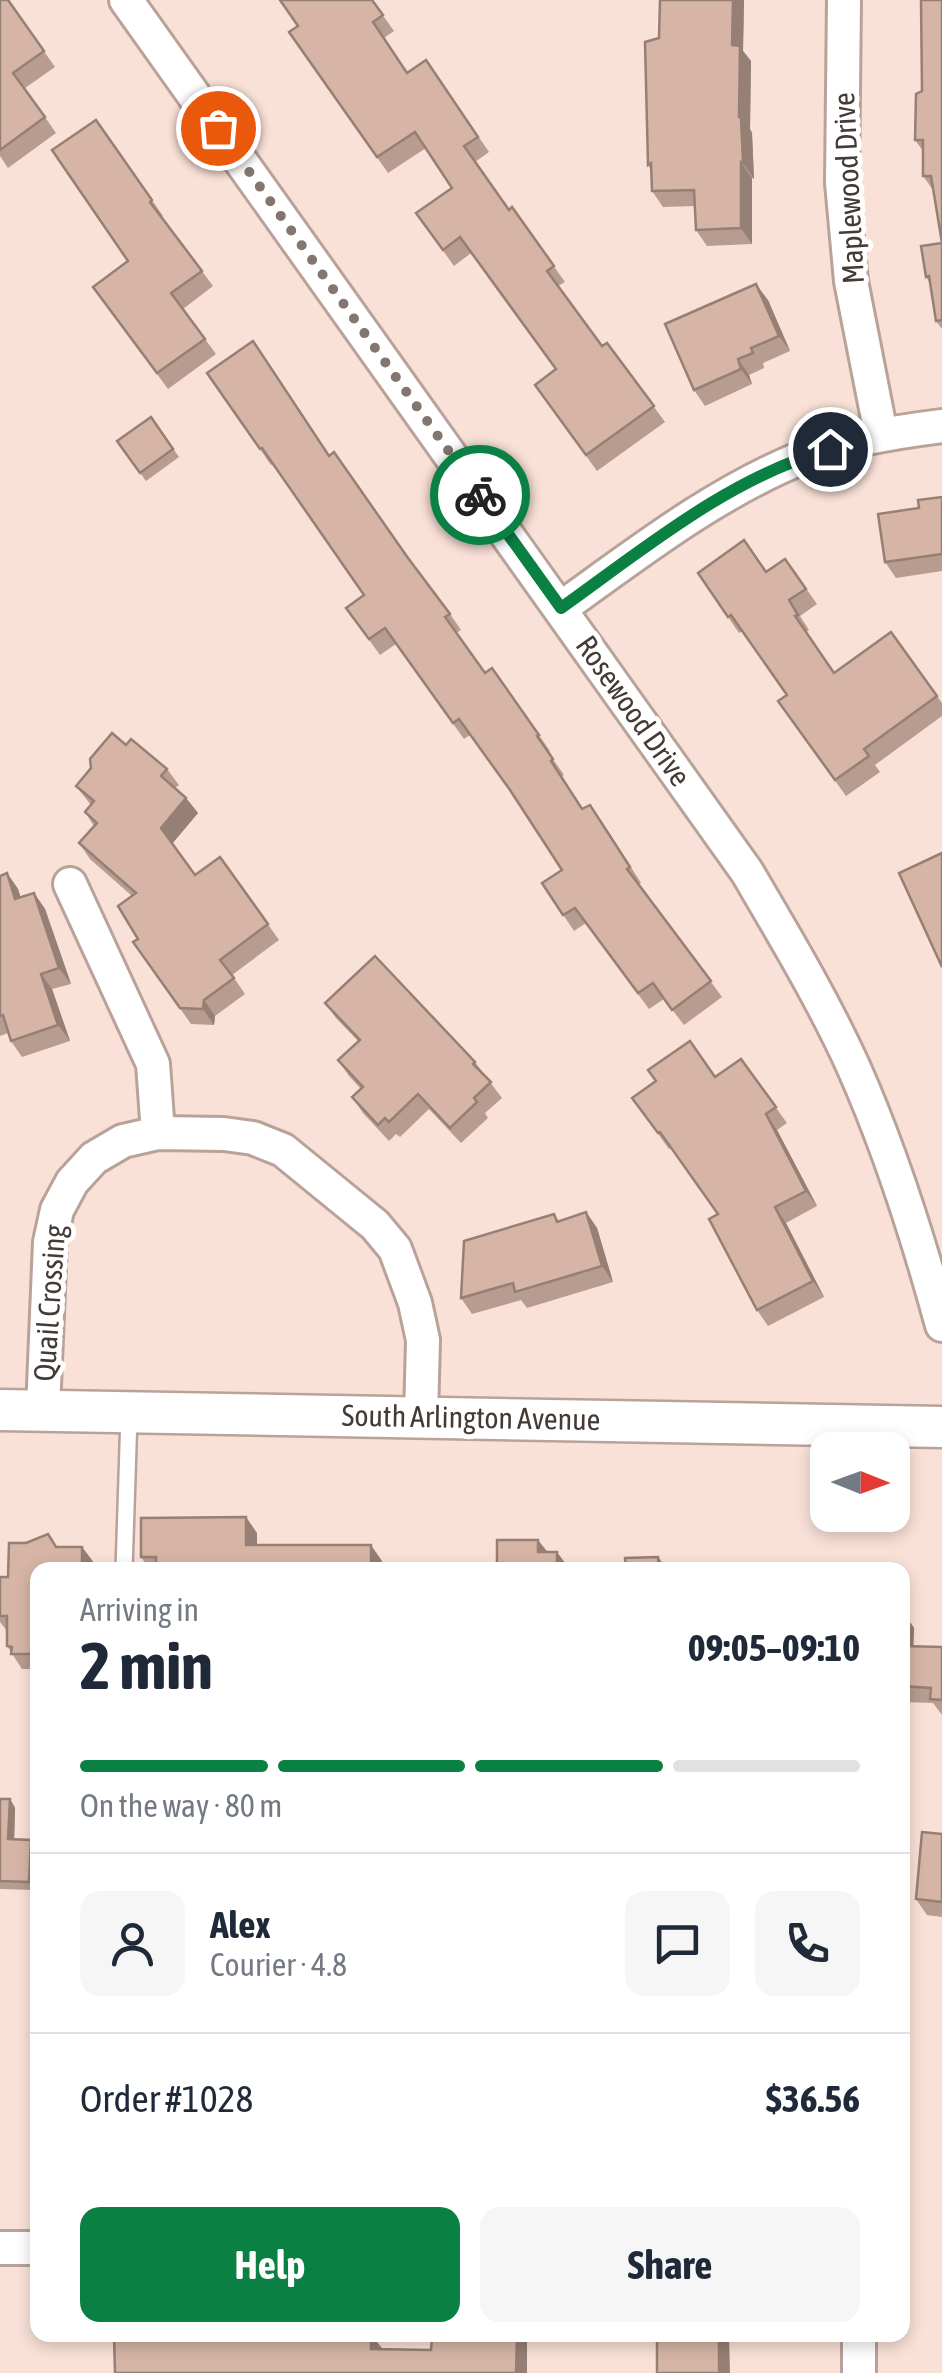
<!DOCTYPE html>
<meta charset="utf-8">
<style>
body{margin:0;font-family:"Asap Condensed",sans-serif;background:#f6f6f7;color:#1f2937;height:100vh;display:flex;flex-direction:column;font-size:38px;white-space:nowrap}
*{box-sizing:border-box;margin:0}
p{font-size:32px;color:#747a83}
.icon{flex:none;width:55px;height:55px;fill:none;stroke:currentColor;stroke-width:2;stroke-linecap:round;stroke-linejoin:round}
.map{position:relative;flex:1;overflow:hidden}
.sheet{position:absolute;left:30px;top:1562px;width:880px;height:780px;display:flex;flex-direction:column;background:#fff;border-radius:20px;box-shadow:0 5px 15px #0003}
.sheet>*{flex:none}
.needle{width:65px;rotate:91deg}
.buttons{position:absolute;left:810px;top:1432px;display:grid;gap:20px}
.buttons a{display:grid;place-items:center;width:100px;height:100px;border-radius:20px;background:#fff;box-shadow:0 5px 15px #0003;font-size:50px}
.pin{position:absolute;display:grid;place-items:center;width:85px;height:85px;color:#fff;margin:-42px;border:5px solid #fff;border-radius:50%;box-shadow:0 2px 10px #0007}
.courier{position:absolute;display:grid;place-items:center;width:100px;height:100px;margin:-50px;border:8px solid #0b8043;border-radius:50%;background:#fff;color:#222;box-shadow:0 2px 12px #0007}
.headline em{font-style:normal;font-weight:700}
.headline div{display:flex;flex-direction:column-reverse}
.headline{display:flex;align-items:center;justify-content:space-between;height:170px;padding:0 50px}
h1{font-size:65px;font-weight:700;line-height:75px}
.bar{display:grid;grid-template-columns:repeat(4,1fr);gap:15px 10px;align-content:center;height:120px;padding:0 50px}
.bar i{height:12px;border-radius:8px;background:#e0e1e3}
.bar .active{background:#0b8043}
.bar p{grid-column:span 4}
.line{display:flex;align-items:center;gap:25px;padding:0 50px;border-top:2px solid #e0e1e3}
.line div{flex:1}
.round{display:grid;place-items:center;flex:none;width:105px;height:105px;border-radius:20px;background:#f6f6f7}
.cta{display:flex;gap:20px;margin-top:auto;padding:20px 50px}
.cta a{flex:1;height:115px;border-radius:20px;background:#0b8043;color:#fff;font-size:40px;font-weight:700;line-height:115px;text-align:center}
.cta a+a{background:#f6f6f7;color:#1f2937}
.map>svg:first-child{display:block}
.lines{fill:none;stroke-linecap:round;stroke-linejoin:round}
.service-casing{stroke:#b8a299;stroke-width:20}
.minor-casing{stroke:#b8a299;stroke-width:38}
.tertiary-casing{stroke:#b8a299;stroke-width:45}
.service{stroke:#fff;stroke-width:15}
.minor{stroke:#fff;stroke-width:32}
.tertiary{stroke:#fff;stroke-width:40}
.wall{fill:#b89c8f}
.shaded-wall{fill:#967f74}
.building{fill:#d6b5a6;stroke:#967f74;stroke-width:2.5}
.done{stroke:#83756f;stroke-width:10;stroke-dasharray:0 18}
.route{stroke:#0b8043;stroke-width:12}
.labels{text-anchor:middle;stroke-width:10;stroke-linejoin:round;paint-order:stroke}
.street-label{font-size:30px;fill:#443b37;stroke:#fff}
</style>
<div class="map">
<svg width="942" height="2373" viewBox="0 0 942 2373">
<rect width="100%" height="100%" fill="#f9e1d7"/>
<g class="lines">
<defs>
<path id="service" d="M 124,1570 L 129,1415"/>
<g id="minor">
<path d="M 126,0 L 747,872 C 784,935 822,998 853,1066 C 890,1149 918,1237 942,1325"/>
<path d="M 844,0 L 842,183 L 851,281 L 881,434"/>
<path d="M 561,608 C 638,553 713,494 801,458 C 845,440 894,432 942,426"/>
<path d="M 70,884 L 153,1064 L 158,1133"/>
<path d="M 43,1410 L 50,1242 L 57,1210 L 72,1182 L 94,1158 L 123,1141 L 158,1133 L 224,1134 L 253,1138 L 283,1150 L 375,1225 L 395,1249 L 415,1303 L 423,1340 L 421,1416"/>
<path d="M 0,2248 L 38,2248"/>
<path d="M 859,2335 L 859,2373"/>
</g>
<path id="tertiary" d="M 0,1410 L 942,1427"/>
</defs>
<use href="#service" class="service-casing"/>
<use href="#minor" class="minor-casing"/>
<use href="#tertiary" class="tertiary-casing"/>
<use href="#service" class="service"/>
<use href="#minor" class="minor"/>
<use href="#tertiary" class="tertiary"/>
</g>
<g class="wall">
<path d="M 0,0 L 8,0 L 55,67 L 25,88 L 56,133 L 8,168 L 0,156 Z"/>
<path d="M 372,0 L 394,31 L 384,38 L 407,73 L 426,60 L 489,152 L 475,162 L 509,210 L 512,207 L 565,282 L 558,286 L 602,346 L 607,343 L 665,422 L 597,471 L 535,385 L 556,370 L 471,253 L 454,266 L 416,213 L 452,188 L 426,148 L 388,173 L 289,32 Z"/>
<path d="M 744,0 L 743,51 L 751,61 L 750,129 L 752,133 L 754,179 L 752,178 L 752,244 L 707,246 L 696,230 L 695,206 L 663,207 L 652,191 L 651,170 L 648,165 L 659,38 Z"/>
<path d="M 942,0 L 942,329 L 936,321 L 930,283 L 926,277 L 942,243 L 933,190 L 923,176 L 923,151 L 915,140 L 922,91 Z"/>
<path d="M 96,120 L 163,216 L 162,217 L 213,286 L 183,309 L 216,354 L 168,389 L 93,287 L 128,261 Z"/>
<path d="M 768,300 L 790,351 L 763,363 L 764,368 L 749,375 L 752,384 L 705,406 L 694,390 Z"/>
<path d="M 207,373 L 329,455 L 450,614 L 461,630 L 456,633 L 485,673 L 492,668 L 550,751 L 548,752 L 564,775 L 562,776 L 583,809 L 601,820 L 641,883 L 639,884 L 722,997 L 684,1025 L 664,999 L 649,1009 L 586,923 L 574,931 L 542,883 L 562,870 L 513,794 L 470,735 L 464,739 L 396,644 L 380,655 L 346,608 L 364,595 L 273,464 L 271,465 Z"/>
<path d="M 151,417 L 179,457 L 146,481 L 117,441 Z"/>
<path d="M 942,497 L 942,571 L 896,578 L 885,562 L 919,508 Z"/>
<path d="M 785,559 L 817,604 L 800,616 L 809,630 L 806,632 L 834,673 L 891,632 L 942,703 L 942,716 L 875,765 L 880,772 L 846,796 L 778,701 L 787,695 L 742,631 L 739,633 L 698,573 L 766,572 Z"/>
<path d="M 167,769 L 179,785 L 175,788 L 186,798 L 198,813 L 172,843 L 195,875 L 220,857 L 279,940 L 232,975 L 245,994 L 215,1016 L 214,1025 L 191,1024 L 133,942 L 138,939 L 132,896 L 90,859 L 79,843 L 94,826 L 85,812 L 91,805 L 76,786 Z"/>
<path d="M 7,873 L 18,889 L 20,897 L 34,893 L 45,909 L 71,984 L 52,989 L 70,1041 L 22,1057 L 11,1041 L 8,1033 L 0,1036 L 0,875 Z"/>
<path d="M 325,1003 L 475,1062 L 502,1098 L 485,1113 L 488,1118 L 461,1143 L 429,1109 L 400,1137 L 396,1134 L 389,1141 L 363,1113 L 352,1097 L 361,1089 L 349,1076 L 338,1060 L 358,1041 L 336,1018 Z"/>
<path d="M 741,1059 L 787,1123 L 777,1130 L 817,1206 L 786,1223 L 824,1297 L 768,1326 L 757,1310 L 718,1214 L 671,1148 L 669,1149 L 632,1098 L 715,1077 Z"/>
<path d="M 586,1212 L 597,1228 L 613,1282 L 527,1308 L 521,1300 L 472,1314 L 461,1298 L 554,1214 L 559,1221 Z"/>
<path d="M 257,1533 L 257,1545 L 382,1561 L 382,1570 L 150,1570 L 141,1557 Z"/>
<path d="M 56,1547 L 82,1547 L 94,1563 L 93,1570 L 38,1570 L 38,1669 L 22,1669 L 7,1646 L 7,1631 L 0,1622 L 0,1577 L 8,1577 Z"/>
<path d="M 902,1612 L 914,1628 L 913,1646 L 942,1647 L 942,1715 L 933,1703 L 902,1702 Z"/>
<path d="M 0,1799 L 10,1799 L 15,1808 L 14,1839 L 31,1840 L 37,1848 L 35,1890 L 0,1889 Z"/>
<path d="M 942,1834 L 942,1917 L 927,1915 L 916,1899 Z"/>
</g>
<g class="shaded-wall">
<path d="M 733,0 L 744,0 L 743,51 L 751,61 L 750,129 L 752,133 L 754,179 L 743,163 L 732,45 Z"/>
<path d="M 741,162 L 752,178 L 752,244 L 741,228 Z"/>
<path d="M 756,284 L 768,300 L 790,351 L 779,336 Z"/>
<path d="M 738,359 L 749,375 L 752,384 L 741,369 Z"/>
<path d="M 186,798 L 198,813 L 172,844 L 161,828 Z"/>
<path d="M 7,873 L 18,889 L 26,915 L 15,899 Z"/>
<path d="M 34,893 L 45,909 L 71,984 L 59,968 Z"/>
<path d="M 41,974 L 52,989 L 70,1041 L 58,1025 Z"/>
<path d="M 204,1000 L 215,1016 L 214,1025 L 203,1009 Z"/>
<path d="M 766,1114 L 777,1130 L 817,1206 L 806,1191 Z"/>
<path d="M 775,1207 L 786,1223 L 824,1297 L 813,1281 Z"/>
<path d="M 586,1212 L 597,1228 L 613,1282 L 602,1266 Z"/>
<path d="M 246,1517 L 257,1533 L 257,1561 L 246,1545 Z"/>
<path d="M 538,1540 L 550,1555 L 538,1552 Z"/>
<path d="M 371,1545 L 382,1561 L 382,1570 L 371,1570 Z"/>
<path d="M 82,1547 L 94,1563 L 93,1570 L 82,1570 Z"/>
<path d="M 557,1552 L 568,1567 L 568,1570 L 557,1570 Z"/>
<path d="M 658,1557 L 668,1570 L 659,1570 Z"/>
<path d="M 903,1612 L 914,1628 L 913,1662 L 902,1648 Z"/>
<path d="M 10,1799 L 15,1808 L 14,1847 L 8,1839 Z"/>
<path d="M 31,1840 L 37,1848 L 35,1890 L 29,1882 Z"/>
<path d="M 371,2335 L 382,2348 L 382,2364 L 371,2349 Z"/>
<path d="M 517,2335 L 527,2336 L 527,2373 L 516,2373 Z"/>
<path d="M 719,2335 L 729,2336 L 730,2373 L 719,2373 Z"/>
</g>
<g class="building">
<path d="M 0,0 L 8,0 L 44,51 L 13,73 L 45,117 L 0,150 Z"/>
<path d="M 280,0 L 372,0 L 383,15 L 373,22 L 407,73 L 426,60 L 478,137 L 464,146 L 509,210 L 512,207 L 554,266 L 547,271 L 602,346 L 607,343 L 654,406 L 586,455 L 535,385 L 556,369 L 460,237 L 443,250 L 416,213 L 452,188 L 415,132 L 377,157 L 289,32 L 298,26 Z"/>
<path d="M 660,0 L 733,0 L 732,45 L 740,46 L 739,117 L 741,117 L 743,163 L 741,162 L 741,228 L 696,230 L 694,190 L 652,191 L 651,163 L 648,165 L 645,42 L 659,38 Z"/>
<path d="M 921,0 L 942,0 L 942,320 L 936,321 L 929,276 L 926,277 L 921,246 L 942,243 L 931,176 L 923,176 L 923,140 L 915,140 L 916,94 L 922,91 Z"/>
<path d="M 96,120 L 152,200 L 150,202 L 202,271 L 171,293 L 205,339 L 157,373 L 93,287 L 128,261 L 52,150 Z"/>
<path d="M 756,284 L 779,336 L 751,348 L 753,353 L 738,359 L 741,369 L 694,390 L 665,324 Z"/>
<path d="M 253,341 L 329,456 L 334,452 L 408,558 L 450,614 L 445,617 L 485,673 L 492,668 L 539,735 L 537,736 L 553,759 L 551,761 L 582,809 L 590,805 L 630,867 L 627,869 L 711,981 L 672,1010 L 653,983 L 638,993 L 575,908 L 563,915 L 542,883 L 562,870 L 510,790 L 459,719 L 453,723 L 385,628 L 369,639 L 346,608 L 364,595 L 262,448 L 260,449 L 207,373 Z"/>
<path d="M 151,417 L 173,449 L 140,473 L 117,441 Z"/>
<path d="M 942,497 L 942,554 L 885,562 L 878,514 L 919,508 L 918,500 Z"/>
<path d="M 744,540 L 766,572 L 785,559 L 806,589 L 789,600 L 798,615 L 795,616 L 834,673 L 891,632 L 937,696 L 864,749 L 869,756 L 835,780 L 778,701 L 787,695 L 731,615 L 728,617 L 698,573 Z"/>
<path d="M 112,733 L 126,745 L 131,739 L 167,769 L 161,776 L 186,798 L 161,828 L 195,875 L 220,857 L 268,924 L 220,960 L 234,978 L 204,1000 L 203,1009 L 180,1008 L 133,942 L 138,939 L 118,906 L 136,893 L 79,843 L 97,823 L 85,812 L 94,801 L 76,786 L 91,768 L 90,759 Z"/>
<path d="M 942,853 L 942,967 L 899,873 Z"/>
<path d="M 7,873 L 15,899 L 34,893 L 59,968 L 41,974 L 58,1025 L 11,1041 L 3,1015 L 0,1016 L 0,876 Z"/>
<path d="M 375,956 L 475,1062 L 473,1064 L 491,1082 L 474,1098 L 477,1102 L 450,1128 L 418,1094 L 389,1122 L 385,1118 L 378,1125 L 352,1097 L 363,1087 L 338,1060 L 360,1040 L 325,1003 Z"/>
<path d="M 690,1041 L 715,1077 L 741,1059 L 776,1107 L 766,1114 L 806,1191 L 775,1207 L 813,1281 L 757,1310 L 709,1219 L 718,1214 L 660,1132 L 658,1133 L 632,1098 L 656,1081 L 648,1070 Z"/>
<path d="M 586,1212 L 602,1266 L 515,1292 L 513,1283 L 461,1298 L 464,1241 L 554,1214 L 557,1222 Z"/>
<path d="M 246,1517 L 246,1545 L 371,1545 L 371,1570 L 156,1570 L 156,1557 L 141,1557 L 141,1518 Z"/>
<path d="M 48,1534 L 56,1547 L 82,1547 L 82,1570 L 38,1570 L 38,1660 L 32,1660 L 32,1654 L 11,1654 L 12,1647 L 7,1646 L 7,1616 L 0,1616 L 0,1577 L 8,1577 L 9,1543 L 26,1543 Z"/>
<path d="M 497,1540 L 538,1540 L 538,1552 L 557,1552 L 557,1570 L 497,1570 Z"/>
<path d="M 658,1557 L 659,1570 L 626,1570 L 625,1558 Z"/>
<path d="M 902,1646 L 942,1647 L 942,1700 L 930,1699 L 931,1688 L 902,1686 Z"/>
<path d="M 0,1799 L 10,1799 L 8,1839 L 31,1840 L 29,1882 L 0,1881 Z"/>
<path d="M 922,1832 L 942,1834 L 942,1902 L 916,1899 Z"/>
<path d="M 114,2335 L 371,2335 L 371,2349 L 431,2350 L 432,2338 L 469,2339 L 469,2335 L 517,2335 L 516,2373 L 115,2373 Z"/>
<rect x="657" y="2335" width="62" height="38"/>
</g>
<g class="lines">
<path class="done" d="M 218,128 L 480,495"/>
<path class="route" d="M 480,495 L 561,608 C 645,548 729,478 830,449"/>
</g>
<g class="labels">
<g class="street-label">
<text transform="translate(849 188) rotate(-93)" y="10">Maplewood Drive</text>
<text transform="translate(633 711) rotate(55)" y="10">Rosewood Drive</text>
<text transform="translate(50 1303) rotate(-86)" y="10">Quail Crossing</text>
<text transform="translate(471 1418) rotate(1)" y="10">South Arlington Avenue</text>
</g>
</g>
</svg>
<div class="buttons">
<a><svg class="needle" viewBox="-14 -14 28 28"><path d="M0-13l5 13h-10z" fill="#e53935"/><path d="M0 13l5-13h-10z" fill="#747a83"/></svg></a>
</div>
<div class="pin" style="left:218px;top:128px;background:#ea580c"><svg class="icon" aria-label="bag" viewBox="0 0 24 24"><path d="M5 8h14l-1 12H6zM9 8a3 3 0 0 1 6 0"/></svg></div>
<div class="pin" style="left:830px;top:449px;background:#1f2937"><svg class="icon" aria-label="home" viewBox="0 0 24 24"><path d="M3 11l9-7 9 7M6 9v11h12V9"/></svg></div>
<div class="courier" style="left:480px;top:495px"><svg class="icon" aria-label="bike" viewBox="0 0 24 24"><circle cx="6" cy="16" r="4"/><circle cx="18" cy="16" r="4"/><path d="M6 16l4-8h5l3 8M10 8l3 8H6M13 5h3"/></svg></div>
<section class="sheet">
<div class="headline"><div><h1>2 min</h1><p>Arriving in</p></div><em>09:05–09:10</em></div>
<div class="bar"><i class="active"></i><i class="active"></i><i class="active"></i><i></i><p>On the way · 80 m</p></div>
<div class="line" style="height:180px"><a class="round"><svg class="icon" aria-label="person" viewBox="0 0 24 24"><circle cx="12" cy="8" r="4"/><path d="M4 21q1-7 8-7t8 7"/></svg></a><div><b>Alex</b><p>Courier · 4.8</p></div><a class="round"><svg class="icon" aria-label="chat" viewBox="0 0 24 24"><path d="M4 5h16v11H9l-5 4z"/></svg></a><a class="round"><svg class="icon" aria-label="phone" viewBox="0 0 24 24"><path d="M5 4h4l2 5-3 2q2 4 5 5l2-3 5 2v4C11 20 4 13 5 4z"/></svg></a></div>
<div class="line" style="height:130px"><div>Order #1028</div><b>$36.56</b></div>
<div class="cta"><a>Help</a><a>Share</a></div>
</section>
</div>
